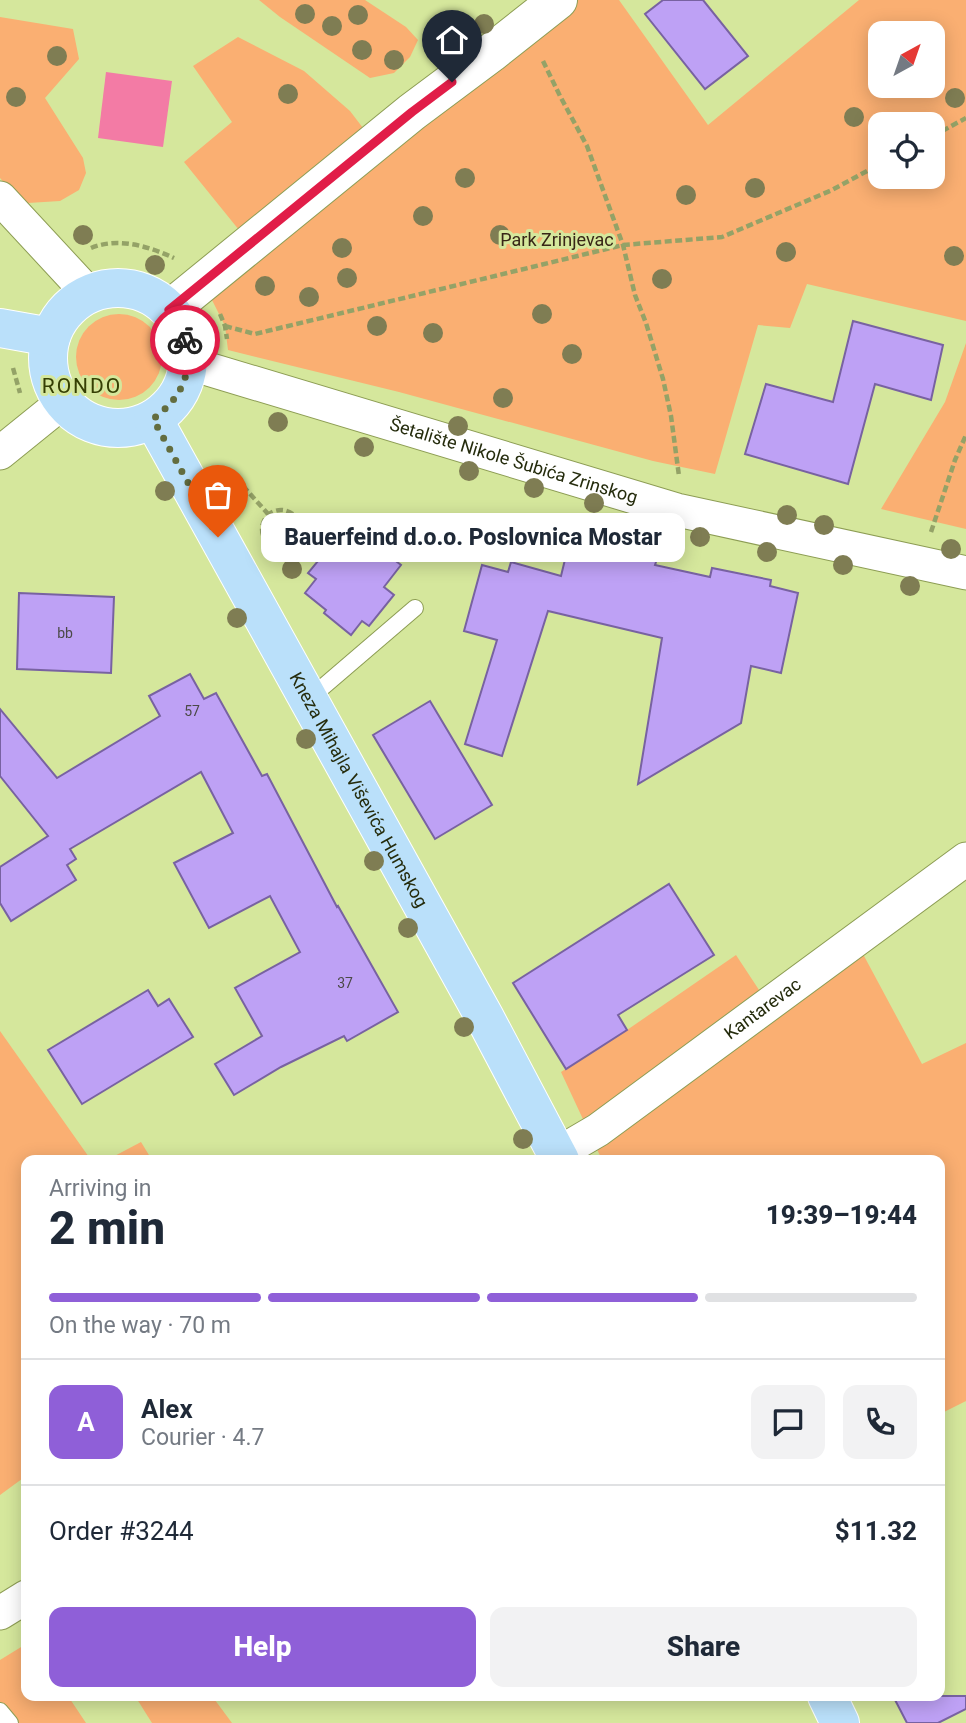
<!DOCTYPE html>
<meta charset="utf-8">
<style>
body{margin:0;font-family:Roboto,sans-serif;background:#f2f2f3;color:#1f2937;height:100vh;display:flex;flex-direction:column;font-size:26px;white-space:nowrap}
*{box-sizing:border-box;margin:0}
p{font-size:23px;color:#747a83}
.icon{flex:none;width:38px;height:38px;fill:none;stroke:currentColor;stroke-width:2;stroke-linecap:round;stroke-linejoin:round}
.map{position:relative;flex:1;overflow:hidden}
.drawer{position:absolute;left:21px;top:1155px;width:924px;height:546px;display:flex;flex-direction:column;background:#fff;border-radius:14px;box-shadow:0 4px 18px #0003}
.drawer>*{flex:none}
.needle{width:46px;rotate:40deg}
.controls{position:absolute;left:868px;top:21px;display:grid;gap:14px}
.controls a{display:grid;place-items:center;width:77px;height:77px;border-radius:14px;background:#fff;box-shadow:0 4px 18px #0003;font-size:35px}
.pin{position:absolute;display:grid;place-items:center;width:60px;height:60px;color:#fff;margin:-72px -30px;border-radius:50% 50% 50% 0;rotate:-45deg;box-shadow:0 0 7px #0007}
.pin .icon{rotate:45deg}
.courier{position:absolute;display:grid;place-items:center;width:70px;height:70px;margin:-35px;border:5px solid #e11d48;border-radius:50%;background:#fff;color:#222;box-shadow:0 2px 9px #0007}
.bubble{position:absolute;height:49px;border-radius:14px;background:#fff;box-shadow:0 4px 18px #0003;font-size:23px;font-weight:800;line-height:49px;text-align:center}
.headline em{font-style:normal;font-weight:800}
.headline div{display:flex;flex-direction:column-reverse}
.headline{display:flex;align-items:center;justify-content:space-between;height:119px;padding:0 28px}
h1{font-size:46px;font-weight:800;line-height:52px}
.bar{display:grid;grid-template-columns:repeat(4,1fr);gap:10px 7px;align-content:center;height:84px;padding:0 28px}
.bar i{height:9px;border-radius:5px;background:#e0e1e3}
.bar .selected{background:#8f5fd8}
.bar p{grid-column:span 4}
.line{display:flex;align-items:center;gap:18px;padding:0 28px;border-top:2px solid #e0e1e3}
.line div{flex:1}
.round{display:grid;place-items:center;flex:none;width:74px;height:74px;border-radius:14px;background:#f2f2f3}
.button{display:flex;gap:14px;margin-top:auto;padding:14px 28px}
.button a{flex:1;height:80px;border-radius:14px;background:#8f5fd8;color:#fff;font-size:28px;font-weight:800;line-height:80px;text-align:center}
.button a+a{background:#f2f2f3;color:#1f2937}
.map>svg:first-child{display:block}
.green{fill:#faaf72;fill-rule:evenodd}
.water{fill:#f37ba5}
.building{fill:#bea1f5;stroke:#7862a1;stroke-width:2}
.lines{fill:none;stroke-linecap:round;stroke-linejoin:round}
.lane-casing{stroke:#8d9d54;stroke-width:18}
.street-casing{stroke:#8d9d54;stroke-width:35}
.secondary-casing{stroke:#8d9d54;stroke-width:40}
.primary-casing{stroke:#fff;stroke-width:40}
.path{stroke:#94a267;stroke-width:4.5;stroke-dasharray:7 3.5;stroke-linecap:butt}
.lane{stroke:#fff;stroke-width:16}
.street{stroke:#fff;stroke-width:33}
.secondary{stroke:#fff;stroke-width:38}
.primary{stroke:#bae0fa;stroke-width:38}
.tree{fill:#7f7d53}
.done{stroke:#636d3f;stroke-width:7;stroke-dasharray:0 12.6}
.route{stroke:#e11d48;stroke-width:9}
.labels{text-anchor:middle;stroke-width:6;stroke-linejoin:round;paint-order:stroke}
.number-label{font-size:14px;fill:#4b4947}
.park-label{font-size:18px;fill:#382617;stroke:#d5e79c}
.street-label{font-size:18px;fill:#252c0d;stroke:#d5e79c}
.quarter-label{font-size:21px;letter-spacing:2px;fill:#353f03;stroke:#d5e79c}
</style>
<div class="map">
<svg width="966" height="1723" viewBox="0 0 966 1723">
<rect width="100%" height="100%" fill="#d5e79c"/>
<g class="green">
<path d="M 259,0 L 365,0 L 406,27 L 418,40 L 410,57 L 394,73 L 370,78 L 280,17 Z"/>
<path d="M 557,0 L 619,0 L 708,125 L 859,0 L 966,0 L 966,321 L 807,284 L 790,328 L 758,325 L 715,474 L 653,461 L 399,392 L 228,350 L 225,326 L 209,294 ZM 880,33 L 933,33 L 933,86 L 880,86 ZM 880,124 L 933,124 L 933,177 L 880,177 Z"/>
<path d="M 0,17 L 73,29 L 79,59 L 45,98 L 83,158 L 86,173 L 79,190 L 60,201 L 28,203 L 11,191 L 0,178 Z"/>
<path d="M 238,37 L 304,71 L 350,111 L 363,128 L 239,230 L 184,162 L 232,122 L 193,66 Z"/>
<circle cx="119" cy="357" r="43"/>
<path d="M 966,343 L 966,529 L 881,509 L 945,402 Z"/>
<path d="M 856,941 L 922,1064 L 966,1043 L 966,1401 L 940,1414 L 940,1160 L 602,1160 L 561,1072 L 627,1030 L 736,955 L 769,1005 Z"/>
<path d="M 0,1031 L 91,1160 L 26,1160 L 26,1476 L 0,1495 Z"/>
<path d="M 141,1142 L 152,1160 L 107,1160 Z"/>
<path d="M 26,1644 L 26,1696 L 68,1696 L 86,1723 L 0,1723 L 0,1660 Z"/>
<path d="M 135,1696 L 212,1696 L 232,1723 L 152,1723 Z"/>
</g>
<path class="water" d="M 106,72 L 172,81 L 163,147 L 98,138 Z"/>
<g class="building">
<path d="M 663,0 L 703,0 L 748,56 L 705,89 L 645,14 Z"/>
<path d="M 853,321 L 943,345 L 931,400 L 875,384 L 848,484 L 745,454 L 766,384 L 833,402 Z"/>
<path d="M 358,527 L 381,545 L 379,548 L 401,565 L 384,587 L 394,595 L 369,626 L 362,621 L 351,635 L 324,613 L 326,610 L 305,593 L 316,579 L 308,573 L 327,550 L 335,556 Z"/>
<path d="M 597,533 L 636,542 L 635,550 L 658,556 L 655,565 L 710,577 L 712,568 L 771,580 L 770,586 L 798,593 L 781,673 L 751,666 L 741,723 L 638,784 L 662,638 L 548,611 L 502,756 L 465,744 L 497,640 L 464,631 L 482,565 L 508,572 L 511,562 L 561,576 L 570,539 L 594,545 Z"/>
<path d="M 19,593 L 114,597 L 111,673 L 17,669 Z"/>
<path d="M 190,674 L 204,699 L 216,693 L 262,776 L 267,774 L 337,907 L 338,906 L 398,1012 L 347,1041 L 344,1036 L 281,1067 L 234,1095 L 215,1064 L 262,1036 L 235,988 L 300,952 L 270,896 L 209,928 L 174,863 L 233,833 L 201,772 L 70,849 L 76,859 L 67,865 L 76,880 L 11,921 L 0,903 L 0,867 L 48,836 L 0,776 L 0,709 L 57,778 L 160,716 L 149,696 Z"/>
<path d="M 430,701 L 492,805 L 435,839 L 373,735 Z"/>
<path d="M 669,884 L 714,955 L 618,1015 L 627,1030 L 566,1069 L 513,983 Z"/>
<path d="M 148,990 L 158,1006 L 169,999 L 193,1037 L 82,1104 L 48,1050 Z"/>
<path d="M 893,1696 L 966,1696 L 966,1709 L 938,1723 L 907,1723 Z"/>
</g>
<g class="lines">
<defs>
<g id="lane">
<path d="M 307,697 L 324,686 L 415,608"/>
<path d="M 0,1711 L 10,1723"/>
</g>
<g id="street">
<path d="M 0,198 L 89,294"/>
<path id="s1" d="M 188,363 L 677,510 L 966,573"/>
<path d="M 0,453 L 63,402"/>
<path id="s2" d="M 557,1154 L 598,1130 L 966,859"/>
<path d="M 0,1613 L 26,1597"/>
</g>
<path id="secondary" d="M 169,310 L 412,112 L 491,53 L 558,0"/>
<g id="primary">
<circle cx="118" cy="358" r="70"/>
<path d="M 0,328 L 51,337"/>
<path id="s3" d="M 153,419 L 485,1018 L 560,1160"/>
<path d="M 827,1696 L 840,1723"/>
</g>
</defs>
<use href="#lane" class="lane-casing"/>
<use href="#street" class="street-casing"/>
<use href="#secondary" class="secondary-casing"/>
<use href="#primary" class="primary-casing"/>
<g class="path">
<path d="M 543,61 L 560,96 L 587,146 L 623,245 L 635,295 L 646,323 L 663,379 L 671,416 L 679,476"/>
<path d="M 933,136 L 966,118"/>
<path d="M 91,248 C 118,237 148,246 174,258"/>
<path d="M 220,314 L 225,326 L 227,339"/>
<path d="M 225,326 L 255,334 L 623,245 L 722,237 L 832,190 L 880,164"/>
<path d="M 13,368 L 20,393"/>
<path d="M 243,486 L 269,515"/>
<circle cx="281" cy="529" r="19"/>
<path d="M 931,532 L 955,460 L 966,435"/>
<path d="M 295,542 L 314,560"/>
</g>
<use href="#lane" class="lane"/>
<use href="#street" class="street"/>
<use href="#secondary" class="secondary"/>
<use href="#primary" class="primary"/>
</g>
<g class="tree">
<circle cx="305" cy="14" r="10"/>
<circle cx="358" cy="15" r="10"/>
<circle cx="484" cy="24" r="10"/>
<circle cx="332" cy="26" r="10"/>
<circle cx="362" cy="50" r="10"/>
<circle cx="57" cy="56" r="10"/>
<circle cx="394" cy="60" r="10"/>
<circle cx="288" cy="94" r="10"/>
<circle cx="16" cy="97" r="10"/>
<circle cx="955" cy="98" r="10"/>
<circle cx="854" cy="117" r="10"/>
<circle cx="465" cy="178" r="10"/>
<circle cx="755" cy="188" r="10"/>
<circle cx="686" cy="195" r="10"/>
<circle cx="423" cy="216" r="10"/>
<circle cx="83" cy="235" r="10"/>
<circle cx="500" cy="235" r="10"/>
<circle cx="342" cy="248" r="10"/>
<circle cx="786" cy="252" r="10"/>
<circle cx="954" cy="256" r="10"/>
<circle cx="155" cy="265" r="10"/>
<circle cx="347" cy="278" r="10"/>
<circle cx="662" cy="279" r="10"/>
<circle cx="265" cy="286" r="10"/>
<circle cx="309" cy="297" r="10"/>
<circle cx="542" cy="314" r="10"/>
<circle cx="377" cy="326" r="10"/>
<circle cx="433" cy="333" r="10"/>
<circle cx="572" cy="354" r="10"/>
<circle cx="503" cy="398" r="10"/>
<circle cx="278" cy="422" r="10"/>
<circle cx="458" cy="426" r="10"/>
<circle cx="364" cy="447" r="10"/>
<circle cx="469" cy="471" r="10"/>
<circle cx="534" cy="488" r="10"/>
<circle cx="165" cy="491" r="10"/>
<circle cx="594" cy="503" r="10"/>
<circle cx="787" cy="515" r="10"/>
<circle cx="321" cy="524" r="10"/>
<circle cx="648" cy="524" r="10"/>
<circle cx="824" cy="525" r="10"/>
<circle cx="700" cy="537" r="10"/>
<circle cx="951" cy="549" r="10"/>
<circle cx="767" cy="552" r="10"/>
<circle cx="843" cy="565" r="10"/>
<circle cx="292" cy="569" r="10"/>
<circle cx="910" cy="586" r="10"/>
<circle cx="237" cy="618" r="10"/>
<circle cx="306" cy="739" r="10"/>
<circle cx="374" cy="861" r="10"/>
<circle cx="408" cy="928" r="10"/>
<circle cx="464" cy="1027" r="10"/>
<circle cx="523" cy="1139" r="10"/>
</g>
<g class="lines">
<path class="done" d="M 185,340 C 194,374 180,399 153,419 L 218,537"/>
<path class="route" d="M 185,340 L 181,326 L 169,310 L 412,112 L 452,82"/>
</g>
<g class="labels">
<g class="number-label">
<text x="65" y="638">bb</text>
<text x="192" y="716">57</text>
<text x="345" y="988">37</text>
</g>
<g class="park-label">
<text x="557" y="246">Park Zrinjevac</text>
</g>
<g class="street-label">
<text dy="6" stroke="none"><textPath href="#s1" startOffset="340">Šetalište Nikole Šubića Zrinskog</textPath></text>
<text dy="6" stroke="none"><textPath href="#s3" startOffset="424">Kneza Mihajla Viševića Humskog</textPath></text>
<text dy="6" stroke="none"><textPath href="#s2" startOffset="252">Kantarevac</textPath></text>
</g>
<g class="quarter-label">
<text x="82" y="393">RONDO</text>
</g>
</g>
</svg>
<div class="controls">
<a><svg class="needle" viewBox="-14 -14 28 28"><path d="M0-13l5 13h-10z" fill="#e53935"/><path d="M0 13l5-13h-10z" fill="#747a83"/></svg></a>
<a><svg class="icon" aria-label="locate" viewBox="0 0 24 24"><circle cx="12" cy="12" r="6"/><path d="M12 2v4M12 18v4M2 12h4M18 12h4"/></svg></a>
</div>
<div class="pin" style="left:218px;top:537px;background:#ea580c"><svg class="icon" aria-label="bag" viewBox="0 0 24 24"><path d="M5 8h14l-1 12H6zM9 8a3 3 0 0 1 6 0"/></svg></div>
<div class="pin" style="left:452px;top:82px;background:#1f2937"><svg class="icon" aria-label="home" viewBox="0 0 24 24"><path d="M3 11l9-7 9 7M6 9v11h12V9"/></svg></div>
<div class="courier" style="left:185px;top:340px"><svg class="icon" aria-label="bike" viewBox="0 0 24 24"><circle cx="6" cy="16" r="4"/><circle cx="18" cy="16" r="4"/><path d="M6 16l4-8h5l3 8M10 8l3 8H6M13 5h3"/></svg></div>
<div class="bubble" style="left:261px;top:513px;width:424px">Bauerfeind d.o.o. Poslovnica Mostar</div>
<section class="drawer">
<div class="headline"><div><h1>2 min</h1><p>Arriving in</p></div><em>19:39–19:44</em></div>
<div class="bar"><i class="selected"></i><i class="selected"></i><i class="selected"></i><i></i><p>On the way · 70 m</p></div>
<div class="line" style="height:126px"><b class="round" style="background:#8f5fd8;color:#fff">A</b><div><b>Alex</b><p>Courier · 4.7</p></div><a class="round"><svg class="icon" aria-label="chat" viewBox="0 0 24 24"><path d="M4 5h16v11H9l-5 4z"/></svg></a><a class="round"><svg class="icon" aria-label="phone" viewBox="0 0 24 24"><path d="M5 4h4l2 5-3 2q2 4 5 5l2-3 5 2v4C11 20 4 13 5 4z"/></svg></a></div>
<div class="line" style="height:91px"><div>Order #3244</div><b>$11.32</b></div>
<div class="button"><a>Help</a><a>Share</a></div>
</section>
</div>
